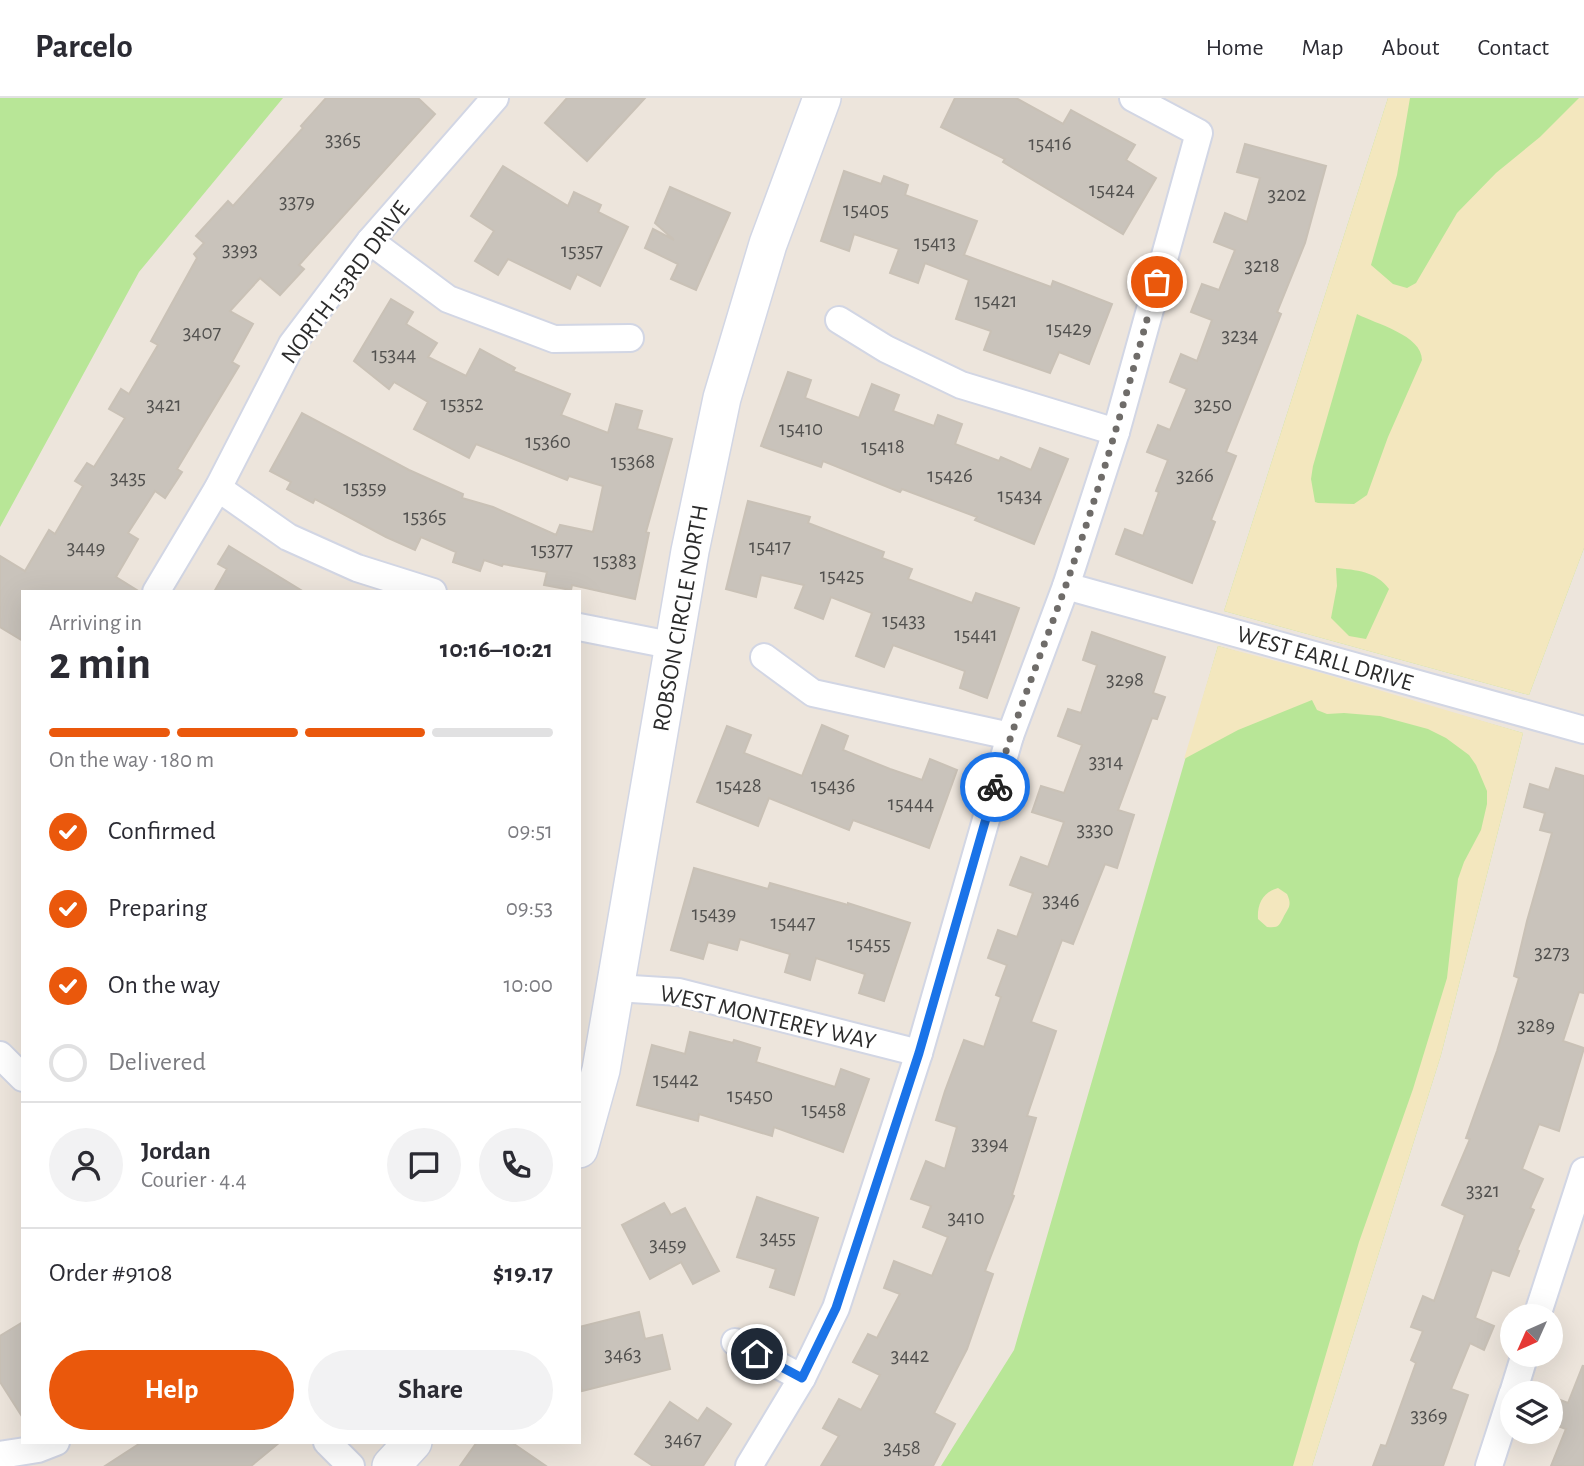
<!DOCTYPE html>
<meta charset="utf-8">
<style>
body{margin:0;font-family:"Alegreya Sans",sans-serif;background:#f2f2f3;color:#2b2b33;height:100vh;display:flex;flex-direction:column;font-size:26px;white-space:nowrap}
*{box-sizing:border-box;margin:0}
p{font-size:23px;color:#7c7c81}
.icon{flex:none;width:38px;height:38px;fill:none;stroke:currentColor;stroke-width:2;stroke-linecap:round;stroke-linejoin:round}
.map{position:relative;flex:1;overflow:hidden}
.side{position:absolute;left:21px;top:492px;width:560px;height:854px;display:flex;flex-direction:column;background:#fff;border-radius:0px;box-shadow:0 7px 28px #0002}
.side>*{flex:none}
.needle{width:46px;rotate:225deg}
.controls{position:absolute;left:1500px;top:1206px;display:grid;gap:14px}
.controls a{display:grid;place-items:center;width:63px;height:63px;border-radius:50%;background:#fff;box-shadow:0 7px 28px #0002;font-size:35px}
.pin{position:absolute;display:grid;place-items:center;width:60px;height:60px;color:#fff;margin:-30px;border:4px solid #fff;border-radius:50%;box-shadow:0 2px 7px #0007}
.courier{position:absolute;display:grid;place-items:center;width:70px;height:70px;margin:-35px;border:5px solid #1a73e8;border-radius:50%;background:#fff;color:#222;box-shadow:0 2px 9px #0007}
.headline em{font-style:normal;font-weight:600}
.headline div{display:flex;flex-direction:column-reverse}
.headline{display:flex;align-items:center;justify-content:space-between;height:119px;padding:0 28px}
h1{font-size:46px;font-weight:600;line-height:52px}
.bar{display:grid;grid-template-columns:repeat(4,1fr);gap:10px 7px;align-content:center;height:84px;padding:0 28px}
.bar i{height:9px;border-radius:5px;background:#e1e1e2}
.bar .on{background:#ea580c}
.bar p{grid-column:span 4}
.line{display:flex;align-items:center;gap:18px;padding:0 28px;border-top:2px solid #e1e1e2}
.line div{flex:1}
.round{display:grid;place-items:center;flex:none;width:74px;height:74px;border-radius:37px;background:#f2f2f3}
ol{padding:0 28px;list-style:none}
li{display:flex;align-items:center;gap:21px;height:77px}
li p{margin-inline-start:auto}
li .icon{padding:7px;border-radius:50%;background:#ea580c;color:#fff;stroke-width:4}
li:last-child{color:#7c7c81}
li i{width:38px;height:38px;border:4px solid #e1e1e2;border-radius:50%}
.primary-button{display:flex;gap:14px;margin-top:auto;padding:14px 28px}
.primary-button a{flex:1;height:80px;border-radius:42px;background:#ea580c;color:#fff;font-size:28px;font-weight:600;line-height:80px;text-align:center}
.primary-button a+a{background:#f2f2f3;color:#2b2b33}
header{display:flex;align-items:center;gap:42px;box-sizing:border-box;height:98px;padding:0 35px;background:#fff;border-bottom:2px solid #e1e1e2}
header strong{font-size:33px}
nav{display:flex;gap:38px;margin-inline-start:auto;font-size:24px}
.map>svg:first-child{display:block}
.green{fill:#b8e697}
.sand{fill:#f3e7be;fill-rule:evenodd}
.building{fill:#c9c3bb;stroke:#c9c1b6;stroke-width:2}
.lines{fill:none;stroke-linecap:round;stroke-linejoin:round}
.street-casing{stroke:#d2d6e4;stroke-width:30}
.secondary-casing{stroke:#d2d6e4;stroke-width:40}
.street{stroke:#fff;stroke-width:26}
.secondary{stroke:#fff;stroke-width:37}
.done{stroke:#6f6c69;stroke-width:7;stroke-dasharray:0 12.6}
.route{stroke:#1a73e8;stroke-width:9}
.labels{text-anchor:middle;stroke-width:5;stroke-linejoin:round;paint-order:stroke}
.number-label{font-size:21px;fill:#52514f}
.street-label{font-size:24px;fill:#2b2b2b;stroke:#fff}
</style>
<header>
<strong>Parcelo</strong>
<nav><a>Home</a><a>Map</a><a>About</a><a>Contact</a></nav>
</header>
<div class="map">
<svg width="1584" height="1368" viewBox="0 0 1584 1368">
<rect width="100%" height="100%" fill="#ede5dc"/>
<g class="green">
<path d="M 0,0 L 283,0 L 139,174 L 0,429 Z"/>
<path d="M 1388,0 L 1584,0 L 1584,450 L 1529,597 L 1224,513 Z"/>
<path d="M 1218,548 L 1523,635 L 1441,957 L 1312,1368 L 941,1368 L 1014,1252 Z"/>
</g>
<g class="sand">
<path d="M 1388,0 L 1410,0 L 1397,77 L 1371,167 L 1393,186 L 1407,190 L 1416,185 L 1457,115 L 1496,75 L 1540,39 L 1579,0 L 1584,0 L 1584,450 L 1529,597 L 1224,513 ZM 1357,216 C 1376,226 1422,237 1422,262 L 1388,339 L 1367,397 L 1354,406 L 1318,405 L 1315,404 L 1311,381 L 1313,368 ZM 1336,470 C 1356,472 1376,473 1389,491 L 1366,541 L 1349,538 L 1331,520 L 1337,488 Z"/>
<path d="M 1218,548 L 1318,574 L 1523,635 L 1441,957 L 1312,1368 L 1293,1368 L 1359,1144 L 1413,991 L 1447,880 L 1458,781 L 1464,764 L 1481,732 L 1487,706 L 1487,693 L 1476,667 L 1469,657 L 1446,640 L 1428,631 L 1380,618 L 1344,615 L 1327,616 L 1317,612 L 1312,602 L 1238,632 L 1184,661 Z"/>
<path d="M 1278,790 L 1287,796 C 1292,807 1289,809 1284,818 C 1279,828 1279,830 1267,829 L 1258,821 C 1257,806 1263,794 1278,790 Z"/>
</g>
<g class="building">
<path d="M 326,0 L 418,0 L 435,16 L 299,167 L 304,171 L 280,197 L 260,180 L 230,213 L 253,226 L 232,264 L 239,268 L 177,371 L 182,374 L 165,400 L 155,393 L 128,435 L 138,441 L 116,479 L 140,494 L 23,494 L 23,543 L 0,529 L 0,458 L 25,473 L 49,432 L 55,436 L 83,388 L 75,383 L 87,365 L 94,369 L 125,320 L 109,311 L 121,291 L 129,296 L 158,247 L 151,243 L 197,160 L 194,156 L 204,145 L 196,138 L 228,103 L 233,108 L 303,30 L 301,28 Z"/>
<path d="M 567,0 L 645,0 L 587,63 L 545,25 Z"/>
<path d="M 955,0 L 1016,0 L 1063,26 L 1071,12 L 1135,47 L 1126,62 L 1156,80 L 1123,136 L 1003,64 L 1005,61 L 941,29 Z"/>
<path d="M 1245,46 L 1326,68 L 1305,145 L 1277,214 L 1281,216 L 1226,354 L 1236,358 L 1211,422 L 1215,424 L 1192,485 L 1116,456 L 1125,431 L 1143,438 L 1159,394 L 1156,393 L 1168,362 L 1147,354 L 1158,327 L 1170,332 L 1187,291 L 1170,284 L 1181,256 L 1197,263 L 1212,222 L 1191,214 L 1202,186 L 1219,192 L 1235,152 L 1214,144 L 1225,115 L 1247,124 L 1260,80 L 1237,74 Z"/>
<path d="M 503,68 L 568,108 L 574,94 L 601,107 L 598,114 L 628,129 L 600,188 L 577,176 L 570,191 L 508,161 L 498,177 L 475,163 L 494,133 L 471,118 Z"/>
<path d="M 844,73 L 881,86 L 884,78 L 908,87 L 905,97 L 977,123 L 964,157 L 1051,189 L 1053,183 L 1112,206 L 1089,266 L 1059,254 L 1050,275 L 984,252 L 991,233 L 956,221 L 969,182 L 925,165 L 918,185 L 890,175 L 899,151 L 854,136 L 849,153 L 821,143 Z"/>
<path d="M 670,89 L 730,115 L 696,192 L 671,181 L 678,166 L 645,150 L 653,131 L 674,142 L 655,125 Z"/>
<path d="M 391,201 L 413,214 L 406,226 L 437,245 L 428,259 L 466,278 L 480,251 L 515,270 L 513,273 L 570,296 L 561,317 L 608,335 L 616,306 L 642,313 L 637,331 L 672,341 L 646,434 L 649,435 L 635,501 L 572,487 L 571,492 L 544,487 L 547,474 L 503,466 L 502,468 L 484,462 L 480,473 L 453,464 L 456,454 L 421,439 L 415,452 L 386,439 L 315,401 L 313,405 L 287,391 L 291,384 L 270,373 L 302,315 L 409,372 L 463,396 L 462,400 L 493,409 L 556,437 L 560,427 L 593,434 L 603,388 L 569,378 L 567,382 L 476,346 L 469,360 L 414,331 L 428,304 L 394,284 L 389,291 L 354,263 Z"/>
<path d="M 788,274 L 811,282 L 805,300 L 859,320 L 872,286 L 899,297 L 893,313 L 934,328 L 938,317 L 962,326 L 955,346 L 999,363 L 1001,359 L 1031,372 L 1040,350 L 1068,361 L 1034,446 L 975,422 L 977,419 L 902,391 L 900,394 L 823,363 L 821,369 L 761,348 Z"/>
<path d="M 748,403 L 810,419 L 808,425 L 884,454 L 882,460 L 912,471 L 908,481 L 972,505 L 976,495 L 1019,510 L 987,600 L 960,590 L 965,573 L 893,547 L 884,569 L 856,558 L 872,515 L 831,499 L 823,521 L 795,510 L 804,487 L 761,477 L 756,499 L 726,491 Z"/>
<path d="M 229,448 L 304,494 L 214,494 L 227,471 L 218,466 Z"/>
<path d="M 1092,534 L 1165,559 L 1153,595 L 1165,599 L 1157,621 L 1152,620 L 1118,712 L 1134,717 L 1117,770 L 1105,766 L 1073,846 L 1062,842 L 1031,924 L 1056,933 L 1027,1018 L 1036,1020 L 1012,1097 L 1014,1098 L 985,1173 L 993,1176 L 967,1251 L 934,1315 L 955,1326 L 933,1368 L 821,1368 L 839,1338 L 823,1330 L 839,1301 L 861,1312 L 880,1277 L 853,1264 L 868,1236 L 877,1240 L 900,1196 L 884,1190 L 894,1163 L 932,1178 L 948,1139 L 923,1129 L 931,1108 L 911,1101 L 926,1063 L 945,1071 L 957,1029 L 936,1022 L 945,993 L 964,942 L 984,949 L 1001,899 L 996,897 L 1007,867 L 988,860 L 998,832 L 1017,839 L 1033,795 L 1010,787 L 1021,759 L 1048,769 L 1064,724 L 1032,714 L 1041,688 L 1064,695 L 1082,647 L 1058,638 L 1068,611 L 1081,615 L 1097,567 L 1083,562 Z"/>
<path d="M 822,627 L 848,638 L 843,652 L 890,671 L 922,682 L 930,661 L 957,672 L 929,750 L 853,722 L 849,732 L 769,700 L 758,728 L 697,704 L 727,628 L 751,637 L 744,655 L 802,678 Z"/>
<path d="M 1556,670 L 1584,678 L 1584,895 L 1579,894 L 1563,943 L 1584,950 L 1559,1033 L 1539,1026 L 1522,1071 L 1543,1081 L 1530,1110 L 1534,1112 L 1517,1152 L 1519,1153 L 1509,1178 L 1492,1172 L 1475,1220 L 1494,1228 L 1484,1252 L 1470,1245 L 1451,1291 L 1468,1297 L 1443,1368 L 1373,1368 L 1381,1347 L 1386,1348 L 1416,1265 L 1411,1262 L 1423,1233 L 1411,1229 L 1423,1198 L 1434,1203 L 1465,1117 L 1442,1107 L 1470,1041 L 1466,1040 L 1497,953 L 1519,880 L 1514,878 L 1527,823 L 1552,735 L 1540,732 L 1545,715 L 1524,709 L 1530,686 L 1549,692 Z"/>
<path d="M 694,770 L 768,791 L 770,785 L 848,807 L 848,805 L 910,825 L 884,903 L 859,895 L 865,876 L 816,860 L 810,882 L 785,874 L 790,856 L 740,841 L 737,852 L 708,844 L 703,861 L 671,852 Z"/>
<path d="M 690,934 L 733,945 L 734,942 L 760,950 L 756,964 L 835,989 L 841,971 L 869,981 L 843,1054 L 774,1029 L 772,1038 L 699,1016 L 698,1023 L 637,1007 L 652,947 L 685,956 Z"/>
<path d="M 757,1099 L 818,1120 L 794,1197 L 770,1189 L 776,1171 L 737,1159 Z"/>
<path d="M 664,1105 L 671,1117 L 685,1110 L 719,1173 L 693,1186 L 681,1164 L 650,1181 L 622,1127 Z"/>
<path d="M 639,1214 L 645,1241 L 662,1237 L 670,1271 L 582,1293 L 579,1282 L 579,1229 Z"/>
<path d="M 23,1224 L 23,1320 L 0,1284 L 0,1238 Z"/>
<path d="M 1583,1267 L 1584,1368 L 1551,1368 L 1566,1331 L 1550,1325 L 1550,1298 L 1568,1305 Z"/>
<path d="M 670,1304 L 698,1323 L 707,1310 L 731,1326 L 703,1368 L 653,1368 L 635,1356 Z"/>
<path d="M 142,1344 L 280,1344 L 251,1368 L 105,1368 Z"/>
<path d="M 477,1344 L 511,1344 L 546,1368 L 460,1368 Z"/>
</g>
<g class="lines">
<defs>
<g id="street">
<path d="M 370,143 L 448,201 L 554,241 L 630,240"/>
<path d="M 839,222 L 886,251 L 961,287 L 1116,334"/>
<path d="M 218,390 L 288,439 L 357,470 L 433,494"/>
<path d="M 1066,488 L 1584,632"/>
<path d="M 156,494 L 218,390 L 292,246 L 370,143 L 495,0"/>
<path d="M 579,529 L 675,548"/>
<path d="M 764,559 L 813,595 L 1010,638"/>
<path d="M 616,890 L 679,894 L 919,955"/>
<path d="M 0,957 L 23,980"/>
<path d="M 1537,1218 L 1584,1073"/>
<path d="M 735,1244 L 802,1280"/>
<path d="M 1513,1295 L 1525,1256"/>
<path d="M 327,1344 L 351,1368"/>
<path d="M 0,1357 L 38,1351 L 56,1344"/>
<path d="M 749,1368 L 802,1280 L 836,1210 L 919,955 L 1010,638 L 1066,488 L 1116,334 L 1199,35 L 1133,0"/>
<path d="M 1489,1368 L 1512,1297"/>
</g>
<g id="secondary">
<path d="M 579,1051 L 601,972 L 690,453 L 722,300 L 768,146 L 822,0"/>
<path d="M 391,1368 L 413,1344"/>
</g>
</defs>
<use href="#street" class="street-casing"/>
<use href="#secondary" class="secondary-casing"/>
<use href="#street" class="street"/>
<use href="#secondary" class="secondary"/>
</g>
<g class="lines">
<path class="done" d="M 995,689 C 1015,620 1042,554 1066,487 C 1101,387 1130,286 1157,184"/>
<path class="route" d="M 757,1256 L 802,1280 L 836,1210 L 919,955 L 995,689"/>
</g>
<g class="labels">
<g class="number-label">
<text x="343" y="48">3365</text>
<text x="1050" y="52">15416</text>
<text x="1112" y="98">15424</text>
<text x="1287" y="103">3202</text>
<text x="297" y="110">3379</text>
<text x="866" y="118">15405</text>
<text x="935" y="151">15413</text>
<text x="240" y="158">3393</text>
<text x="582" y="159">15357</text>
<text x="1262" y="174">3218</text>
<text x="996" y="209">15421</text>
<text x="1069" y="237">15429</text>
<text x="202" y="241">3407</text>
<text x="1240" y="244">3234</text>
<text x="394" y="263">15344</text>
<text x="462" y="312">15352</text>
<text x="164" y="313">3421</text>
<text x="1213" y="313">3250</text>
<text x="801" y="337">15410</text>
<text x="548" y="350">15360</text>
<text x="883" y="355">15418</text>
<text x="633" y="370">15368</text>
<text x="950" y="384">15426</text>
<text x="1195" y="384">3266</text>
<text x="128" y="386">3435</text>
<text x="365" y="396">15359</text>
<text x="1020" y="404">15434</text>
<text x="425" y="425">15365</text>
<text x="770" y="455">15417</text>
<text x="86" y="456">3449</text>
<text x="552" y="458">15377</text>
<text x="615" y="469">15383</text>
<text x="842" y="484">15425</text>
<text x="904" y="529">15433</text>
<text x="976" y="543">15441</text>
<text x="1125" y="588">3298</text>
<text x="1106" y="670">3314</text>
<text x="739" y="694">15428</text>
<text x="833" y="694">15436</text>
<text x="911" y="712">15444</text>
<text x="1095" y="738">3330</text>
<text x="1061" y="809">3346</text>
<text x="714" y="822">15439</text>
<text x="793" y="831">15447</text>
<text x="869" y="852">15455</text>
<text x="1552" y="861">3273</text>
<text x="1536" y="934">3289</text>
<text x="676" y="988">15442</text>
<text x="750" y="1004">15450</text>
<text x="824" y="1018">15458</text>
<text x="990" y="1052">3394</text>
<text x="1483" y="1099">3321</text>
<text x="966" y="1126">3410</text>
<text x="778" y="1146">3455</text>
<text x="668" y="1153">3459</text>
<text x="623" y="1263">3463</text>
<text x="910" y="1264">3442</text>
<text x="1429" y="1324">3369</text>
<text x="683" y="1348">3467</text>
<text x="902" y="1356">3458</text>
</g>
<g class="street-label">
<text transform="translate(345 184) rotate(-53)" y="8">NORTH 153RD DRIVE</text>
<text transform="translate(680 520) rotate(-80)" y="8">ROBSON CIRCLE NORTH</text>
<text transform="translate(1325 560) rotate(16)" y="8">WEST EARLL DRIVE</text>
<text transform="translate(768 919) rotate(13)" y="8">WEST MONTEREY WAY</text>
</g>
</g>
</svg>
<div class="controls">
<a><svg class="needle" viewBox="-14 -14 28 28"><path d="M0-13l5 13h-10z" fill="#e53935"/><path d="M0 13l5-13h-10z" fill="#7c7c81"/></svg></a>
<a><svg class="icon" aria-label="layers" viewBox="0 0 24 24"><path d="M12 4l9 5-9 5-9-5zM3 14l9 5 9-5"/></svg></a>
</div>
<div class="pin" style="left:1157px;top:184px;background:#ea580c"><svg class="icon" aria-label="bag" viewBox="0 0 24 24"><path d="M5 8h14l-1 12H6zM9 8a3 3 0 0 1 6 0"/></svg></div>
<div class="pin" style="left:757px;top:1256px;background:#1f2937"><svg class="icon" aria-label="home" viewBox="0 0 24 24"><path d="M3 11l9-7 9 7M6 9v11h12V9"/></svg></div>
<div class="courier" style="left:995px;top:689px"><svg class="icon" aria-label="bike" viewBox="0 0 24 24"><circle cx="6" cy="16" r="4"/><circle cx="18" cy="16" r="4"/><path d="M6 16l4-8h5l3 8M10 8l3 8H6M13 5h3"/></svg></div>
<section class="side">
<div class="headline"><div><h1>2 min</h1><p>Arriving in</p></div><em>10:16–10:21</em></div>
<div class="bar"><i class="on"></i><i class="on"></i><i class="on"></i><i></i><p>On the way · 180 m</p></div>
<ol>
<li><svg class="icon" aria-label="check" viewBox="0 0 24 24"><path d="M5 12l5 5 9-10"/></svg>Confirmed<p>09:51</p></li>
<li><svg class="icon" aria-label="check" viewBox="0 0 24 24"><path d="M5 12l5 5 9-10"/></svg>Preparing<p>09:53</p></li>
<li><svg class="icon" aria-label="check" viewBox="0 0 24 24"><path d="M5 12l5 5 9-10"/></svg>On the way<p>10:00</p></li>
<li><i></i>Delivered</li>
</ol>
<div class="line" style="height:126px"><a class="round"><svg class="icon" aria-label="person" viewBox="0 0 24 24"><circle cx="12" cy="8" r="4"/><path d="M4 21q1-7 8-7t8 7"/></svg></a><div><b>Jordan</b><p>Courier · 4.4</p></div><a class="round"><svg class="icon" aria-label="chat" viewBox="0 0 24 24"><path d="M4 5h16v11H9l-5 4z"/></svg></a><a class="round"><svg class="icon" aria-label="phone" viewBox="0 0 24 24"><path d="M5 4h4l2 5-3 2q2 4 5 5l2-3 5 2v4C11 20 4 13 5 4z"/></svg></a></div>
<div class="line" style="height:91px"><div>Order #9108</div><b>$19.17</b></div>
<div class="primary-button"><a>Help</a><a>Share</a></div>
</section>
</div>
